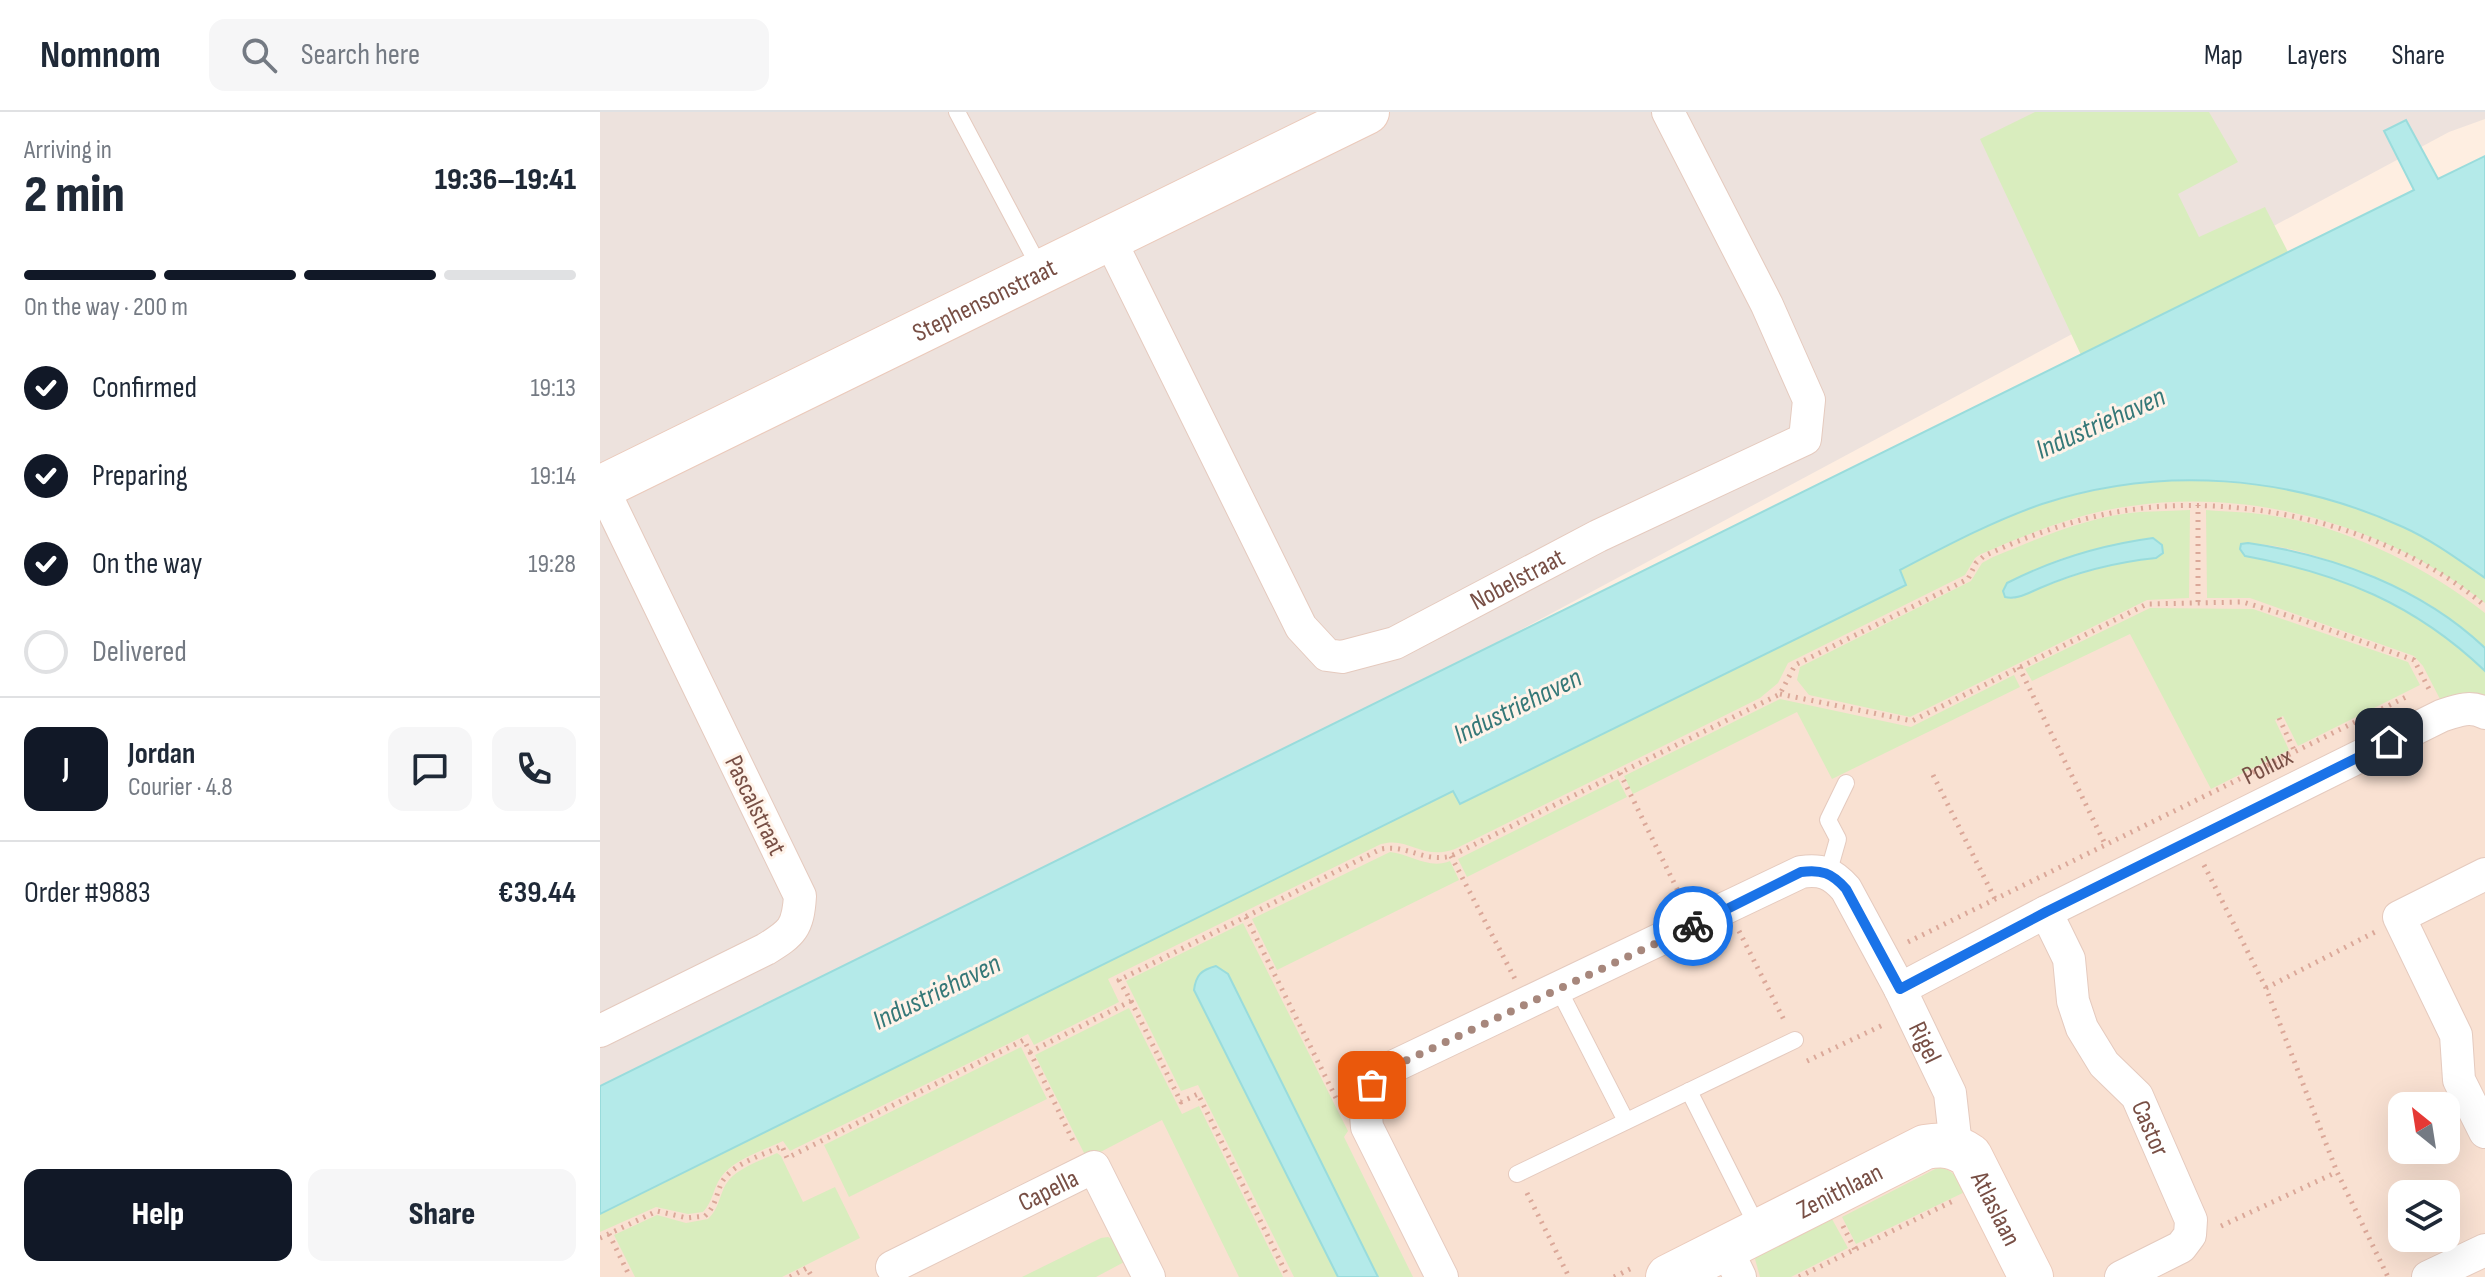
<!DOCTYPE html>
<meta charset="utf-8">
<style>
body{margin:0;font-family:"Sofia Sans Condensed",sans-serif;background:#f6f6f7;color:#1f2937;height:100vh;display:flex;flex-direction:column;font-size:30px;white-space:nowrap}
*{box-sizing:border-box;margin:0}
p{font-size:26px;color:#747a83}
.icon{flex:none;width:44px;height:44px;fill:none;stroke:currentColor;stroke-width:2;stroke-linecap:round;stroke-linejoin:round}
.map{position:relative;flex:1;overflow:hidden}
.drawer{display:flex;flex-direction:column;background:#fff;width:600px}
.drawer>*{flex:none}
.needle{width:52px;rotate:330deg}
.fabs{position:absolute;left:1788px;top:980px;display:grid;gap:16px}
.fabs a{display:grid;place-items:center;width:72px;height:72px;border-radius:16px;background:#fff;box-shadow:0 8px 32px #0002;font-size:40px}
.pin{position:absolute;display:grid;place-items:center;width:68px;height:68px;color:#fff;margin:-34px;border-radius:16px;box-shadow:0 4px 12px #0006}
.courier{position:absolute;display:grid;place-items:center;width:80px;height:80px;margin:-40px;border:6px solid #1a73e8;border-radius:50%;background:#fff;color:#222;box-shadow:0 2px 10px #0007}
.overview em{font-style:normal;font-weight:800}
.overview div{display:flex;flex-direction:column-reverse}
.overview{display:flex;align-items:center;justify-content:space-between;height:136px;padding:0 24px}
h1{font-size:52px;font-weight:800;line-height:60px}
.bar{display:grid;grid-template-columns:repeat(4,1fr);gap:12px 8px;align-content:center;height:96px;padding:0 24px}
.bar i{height:10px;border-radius:6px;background:#e0e1e3}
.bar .current{background:#111827}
.bar p{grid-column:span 4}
.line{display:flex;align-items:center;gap:20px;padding:0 24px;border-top:2px solid #e0e1e3}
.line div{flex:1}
.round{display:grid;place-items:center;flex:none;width:84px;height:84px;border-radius:16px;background:#f6f6f7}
ol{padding:0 24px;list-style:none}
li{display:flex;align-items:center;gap:24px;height:88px}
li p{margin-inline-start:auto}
li .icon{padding:8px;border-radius:50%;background:#111827;color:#fff;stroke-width:4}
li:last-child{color:#747a83}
li i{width:44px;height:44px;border:4px solid #e0e1e3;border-radius:50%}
.cta{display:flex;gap:16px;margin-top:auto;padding:16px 24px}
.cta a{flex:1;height:92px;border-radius:16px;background:#111827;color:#fff;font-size:32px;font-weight:800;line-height:92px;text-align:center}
.cta a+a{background:#f6f6f7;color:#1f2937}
header{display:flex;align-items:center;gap:48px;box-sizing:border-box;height:112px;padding:0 40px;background:#fff;border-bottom:2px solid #e0e1e3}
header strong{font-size:38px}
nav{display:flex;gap:44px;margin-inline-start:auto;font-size:28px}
.search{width:560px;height:72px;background:#f6f6f7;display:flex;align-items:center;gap:20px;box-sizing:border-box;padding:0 28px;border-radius:16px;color:#747a83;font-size:30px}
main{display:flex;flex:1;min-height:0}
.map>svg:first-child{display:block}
.residential{fill:#f9e1d2;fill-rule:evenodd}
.industrial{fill:#ede2dd}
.green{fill:#d9edbe;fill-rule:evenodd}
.water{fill:#b4eae9;stroke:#99dcdc;stroke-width:2}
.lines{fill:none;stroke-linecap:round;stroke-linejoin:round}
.lane-casing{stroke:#e5cabe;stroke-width:18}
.street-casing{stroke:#e5cabe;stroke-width:34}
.secondary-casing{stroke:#ebcabb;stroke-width:46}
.path{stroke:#dba899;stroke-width:5;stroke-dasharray:2 6;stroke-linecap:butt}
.lane{stroke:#fff;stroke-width:16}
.street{stroke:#fff;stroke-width:32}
.secondary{stroke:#fff;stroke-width:44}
.done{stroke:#a7877c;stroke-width:8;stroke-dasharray:0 14.4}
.route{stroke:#1a73e8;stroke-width:10}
.labels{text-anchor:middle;stroke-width:6;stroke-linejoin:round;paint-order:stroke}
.street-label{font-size:26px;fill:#784f45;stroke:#fff3e9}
.water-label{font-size:28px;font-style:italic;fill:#357878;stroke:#fff3e9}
</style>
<header>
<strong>Nomnom</strong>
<div class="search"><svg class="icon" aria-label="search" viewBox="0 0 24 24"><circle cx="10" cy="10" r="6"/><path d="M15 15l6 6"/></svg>Search here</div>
<nav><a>Map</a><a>Layers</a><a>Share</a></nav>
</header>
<main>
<section class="drawer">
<div class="overview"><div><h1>2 min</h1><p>Arriving in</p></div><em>19:36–19:41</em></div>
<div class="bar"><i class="current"></i><i class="current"></i><i class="current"></i><i></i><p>On the way · 200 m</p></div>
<ol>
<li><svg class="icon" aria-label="check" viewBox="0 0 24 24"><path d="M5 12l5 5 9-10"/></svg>Confirmed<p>19:13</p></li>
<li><svg class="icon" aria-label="check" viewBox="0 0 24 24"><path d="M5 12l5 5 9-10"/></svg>Preparing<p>19:14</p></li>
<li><svg class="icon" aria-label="check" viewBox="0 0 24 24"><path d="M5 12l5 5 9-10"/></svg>On the way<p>19:28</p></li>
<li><i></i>Delivered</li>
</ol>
<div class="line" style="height:144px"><b class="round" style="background:#111827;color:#fff">J</b><div><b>Jordan</b><p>Courier · 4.8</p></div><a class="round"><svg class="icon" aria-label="chat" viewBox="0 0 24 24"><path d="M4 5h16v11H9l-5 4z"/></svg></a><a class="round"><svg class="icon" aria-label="phone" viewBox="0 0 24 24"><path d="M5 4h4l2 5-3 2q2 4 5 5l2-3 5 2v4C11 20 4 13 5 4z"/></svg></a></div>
<div class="line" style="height:104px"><div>Order #9883</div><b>€39.44</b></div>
<div class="cta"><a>Help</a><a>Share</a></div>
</section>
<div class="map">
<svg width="1885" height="1165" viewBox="0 0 1885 1165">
<rect width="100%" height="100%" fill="#feeee1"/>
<path class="residential" d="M 1543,332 L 1885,422 L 1885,1165 L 0,1165 L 0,1077 ZM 1802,994 L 1846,994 L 1846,1038 L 1802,1038 ZM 1802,1082 L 1846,1082 L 1846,1126 L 1802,1126 Z"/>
<path class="industrial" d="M 0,0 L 1885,0 L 1885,7 L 1849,20 L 469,760 L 0,990 Z"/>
<g class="green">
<path d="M 1435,0 L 1609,0 L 1638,50 L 1578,82 L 1599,125 L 1665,95 L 1688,140 L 1481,243 L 1380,27 Z"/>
<path d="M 1564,368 C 1646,367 1733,378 1807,417 C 1834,431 1860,448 1885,466 L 1885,491 C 1787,414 1655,376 1531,394 C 1478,401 1430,421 1381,442 L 1375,446 L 1365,463 L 1188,551 L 1178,571 L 1160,586 L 855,737 C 822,749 809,724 781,732 L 508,867 L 519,890 L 434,933 L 428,922 L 190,1039 L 183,1029 C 164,1038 134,1047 121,1065 C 113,1076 113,1090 103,1100 L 88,1102 L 56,1095 L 0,1120 L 0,1102 L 853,678 L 861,692 L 1306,473 L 1299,459 C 1346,434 1393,408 1444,392 C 1483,379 1523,373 1564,368 Z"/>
<path d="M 1590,398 L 1589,486 L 1547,488 L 1310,605 L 1209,583 L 1197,568 L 1200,555 L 1371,469 L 1382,451 L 1393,445 C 1439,426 1489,404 1540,400 C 1557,399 1574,399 1590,398 ZM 1521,431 L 1556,446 C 1506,451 1459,468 1413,487 L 1407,471 L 1460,447 Z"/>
<path d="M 1606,398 C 1629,400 1652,400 1674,404 C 1747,415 1828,456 1885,501 L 1885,536 C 1867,519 1842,499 1820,487 C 1776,464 1690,428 1641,432 L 1645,444 C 1739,461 1815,492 1885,559 L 1885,587 L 1843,593 L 1823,554 L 1814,544 L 1650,486 L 1607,486 Z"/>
<path d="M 1550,496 L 1653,497 L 1808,550 L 1820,573 L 1698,634 L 1683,604 L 1675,608 L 1689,638 L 1611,677 L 1530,522 L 1432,569 L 1425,557 Z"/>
<path d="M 1414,563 L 1420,575 L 1232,667 L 1197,600 L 1033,682 L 1024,664 L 1180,587 L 1311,615 Z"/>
<path d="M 1018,667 L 1027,685 L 867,765 L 858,747 Z"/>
<path d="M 790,740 C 811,742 829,758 850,749 L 859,768 L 677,858 L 652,807 Z"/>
<path d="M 643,811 L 748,1019 L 744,1025 L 813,1165 L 778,1165 L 628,862 L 594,878 L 738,1165 L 694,1165 L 598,973 L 581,979 L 526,869 Z"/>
<path d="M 529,896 L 582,1002 L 599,994 L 683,1165 L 639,1165 L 562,1008 L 487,1047 L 435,943 Z"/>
<path d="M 421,935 L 447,987 L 249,1085 L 224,1033 Z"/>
<path d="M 177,1041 L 181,1044 L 203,1090 L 235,1075 L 260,1126 L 182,1165 L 35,1165 L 14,1123 L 57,1103 L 86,1111 L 108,1107 C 119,1097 119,1084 126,1072 C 136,1056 160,1049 177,1041 Z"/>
<path d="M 1339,1055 C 1353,1058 1359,1067 1367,1079 L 1256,1132 L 1242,1105 Z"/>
<path d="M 1232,1107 L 1248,1136 L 1191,1165 L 1160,1165 L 1155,1147 L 1159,1142 Z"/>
<path d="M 508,1125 L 514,1128 L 528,1148 L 496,1165 L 422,1165 L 501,1126 Z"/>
</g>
<g class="water">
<path d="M 1806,8 L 1838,67 L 1885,44 L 1885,466 C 1859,448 1832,428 1803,415 C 1689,363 1561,353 1442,392 C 1393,409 1346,434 1300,458 L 1306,473 L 860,692 L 853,679 L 0,1102 L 0,974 L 1814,78 L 1784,19 Z"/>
<path d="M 1553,426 L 1562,433 L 1563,441 L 1556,446 C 1517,450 1477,460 1440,476 C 1428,481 1417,488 1405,485 L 1403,479 L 1407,471 C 1454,447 1501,433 1553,426 Z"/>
<path d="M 1648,431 C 1733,443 1822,476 1885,536 L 1885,559 C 1815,492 1739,461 1645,444 L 1640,437 L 1641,432 Z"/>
<path d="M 616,854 L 628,862 L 778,1165 L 738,1165 L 594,878 C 596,863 601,858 616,854 Z"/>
</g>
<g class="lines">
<defs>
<g id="lane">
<path d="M 357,0 L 441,158"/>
<path d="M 1228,762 L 1238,727 L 1228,708 L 1246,671"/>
<path d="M 959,878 L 1026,1009"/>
<path d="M 1089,979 L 1159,1118"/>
<path d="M 917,1062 L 1195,928"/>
</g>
<g id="street">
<path id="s2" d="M 509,126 L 701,515 L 727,543 L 742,545 L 795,531 L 998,424 L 1205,327 L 1209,288 L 1167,193 L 1068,0"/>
<path d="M 1885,762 L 1799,805 L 1856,923 L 1859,968 L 1885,1020"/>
<path id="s3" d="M 1446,800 L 1469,847 L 1473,889 L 1482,916 L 1504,952 L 1537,984 L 1591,1108 L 1590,1123 L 1581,1135 L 1521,1165"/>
<path d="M 1300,877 L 1446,800 L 1841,604 C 1856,599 1870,593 1885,601"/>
<path d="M 0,919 L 166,837 C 192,821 198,816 200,784 L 2,375"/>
<path d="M 1126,1136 L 1140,1165"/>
<path id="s4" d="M 292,1155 L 494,1055 L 549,1165"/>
<path id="s5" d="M 842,1165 L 767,1015 C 764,987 767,979 786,958 L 1201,760 C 1221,757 1232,761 1246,777 L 1300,877 L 1350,981 L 1356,1034"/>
<path d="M 1828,1165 L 1885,1138"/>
</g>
<g id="secondary">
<path id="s6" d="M 0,376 L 767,0"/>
<path id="s7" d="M 1068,1165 L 1325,1035 C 1344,1032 1354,1033 1370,1044 L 1431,1165"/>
</g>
</defs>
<use href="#lane" class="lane-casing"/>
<use href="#street" class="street-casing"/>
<use href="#secondary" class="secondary-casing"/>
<g class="path">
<path d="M 1598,490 L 1598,393"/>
<path d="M 1419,555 L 1506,734"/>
<path d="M 1180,582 L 1312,609 L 1547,492 L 1643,490 L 1699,507 L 1814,548 L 1829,577"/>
<path d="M 1679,606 L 1695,640"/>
<path d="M 1020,661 L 1081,785"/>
<path d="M 1333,663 L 1396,789"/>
<path d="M 851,744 L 915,867"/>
<path d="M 1604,753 L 1666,876 L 1737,1060 L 1788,1165"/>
<path d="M 646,805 L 736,986"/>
<path d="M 1139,819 L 1185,910"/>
<path id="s1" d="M 1308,830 L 1808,584"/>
<path d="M 1666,876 L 1775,820"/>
<path d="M 531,889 L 581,990 L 598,982 L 688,1165"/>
<path d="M 430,940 L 475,1033"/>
<path d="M 1207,949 L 1285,912"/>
<path d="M 927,1081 L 969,1165"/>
<path d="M 1243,1114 L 1255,1138"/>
<path d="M 1621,1114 L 1737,1060"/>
<path d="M 9,1122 L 30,1165"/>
<path d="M 0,1126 L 57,1099 L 87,1106 L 105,1104 C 116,1094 116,1082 122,1070 C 133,1051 163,1043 182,1034 L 187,1046 L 424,928 L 430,940 L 531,889 L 519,868 L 781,737 C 807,732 824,751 851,744 L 1180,582 L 1195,553 L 1368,467 L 1376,451 L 1384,444 C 1429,423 1480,405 1529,398 C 1646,380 1795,416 1885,494"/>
<path d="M 190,1165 L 207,1156 L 212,1165"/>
<path d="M 1014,1165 L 1034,1155"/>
<path d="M 1199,1165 L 1355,1088"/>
</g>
<use href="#lane" class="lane"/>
<use href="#street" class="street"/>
<use href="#secondary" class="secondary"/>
</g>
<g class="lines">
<path class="done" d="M 772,973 L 786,958 L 1093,814"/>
<path class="route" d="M 1093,814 L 1201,760 C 1221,757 1232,761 1246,777 L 1300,877 L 1446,800 L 1789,630"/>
</g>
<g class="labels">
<g class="street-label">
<text dy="9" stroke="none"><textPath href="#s6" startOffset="428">Stephensonstraat</textPath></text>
<text dy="9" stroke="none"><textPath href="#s2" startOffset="680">Nobelstraat</textPath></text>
<text dy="9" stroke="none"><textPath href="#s1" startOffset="400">Pollux</textPath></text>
<text transform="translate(156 693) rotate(64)" y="9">Pascalstraat</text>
<text dy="9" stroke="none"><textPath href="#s5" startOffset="914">Rigel</textPath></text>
<text dy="9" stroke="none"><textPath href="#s3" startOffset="246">Castor</textPath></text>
<text dy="9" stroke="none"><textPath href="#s4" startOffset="174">Capella</textPath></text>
<text dy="9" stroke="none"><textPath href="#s7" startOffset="192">Zenithlaan</textPath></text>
<text dy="9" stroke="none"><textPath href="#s7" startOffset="394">Atlaslaan</textPath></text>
</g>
<g class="water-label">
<text transform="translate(1500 310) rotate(-24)" y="10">Industriehaven</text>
<text transform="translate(917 593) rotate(-26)" y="10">Industriehaven</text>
<text transform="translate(336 879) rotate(-26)" y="10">Industriehaven</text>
</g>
</g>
</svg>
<div class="fabs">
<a><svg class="needle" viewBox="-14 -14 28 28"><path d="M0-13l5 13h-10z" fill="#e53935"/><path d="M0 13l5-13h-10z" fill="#747a83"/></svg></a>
<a><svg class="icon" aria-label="layers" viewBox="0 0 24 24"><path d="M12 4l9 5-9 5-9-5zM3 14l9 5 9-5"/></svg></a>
</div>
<div class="pin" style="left:772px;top:973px;background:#ea580c"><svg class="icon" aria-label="bag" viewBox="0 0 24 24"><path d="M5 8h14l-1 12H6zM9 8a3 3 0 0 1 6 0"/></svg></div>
<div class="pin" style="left:1789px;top:630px;background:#1f2937"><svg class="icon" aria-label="home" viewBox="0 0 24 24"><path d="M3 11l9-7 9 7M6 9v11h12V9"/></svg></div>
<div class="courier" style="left:1093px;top:814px"><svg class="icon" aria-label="bike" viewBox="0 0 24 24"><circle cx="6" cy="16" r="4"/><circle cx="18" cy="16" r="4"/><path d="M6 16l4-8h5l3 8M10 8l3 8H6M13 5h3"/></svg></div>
</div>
</main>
